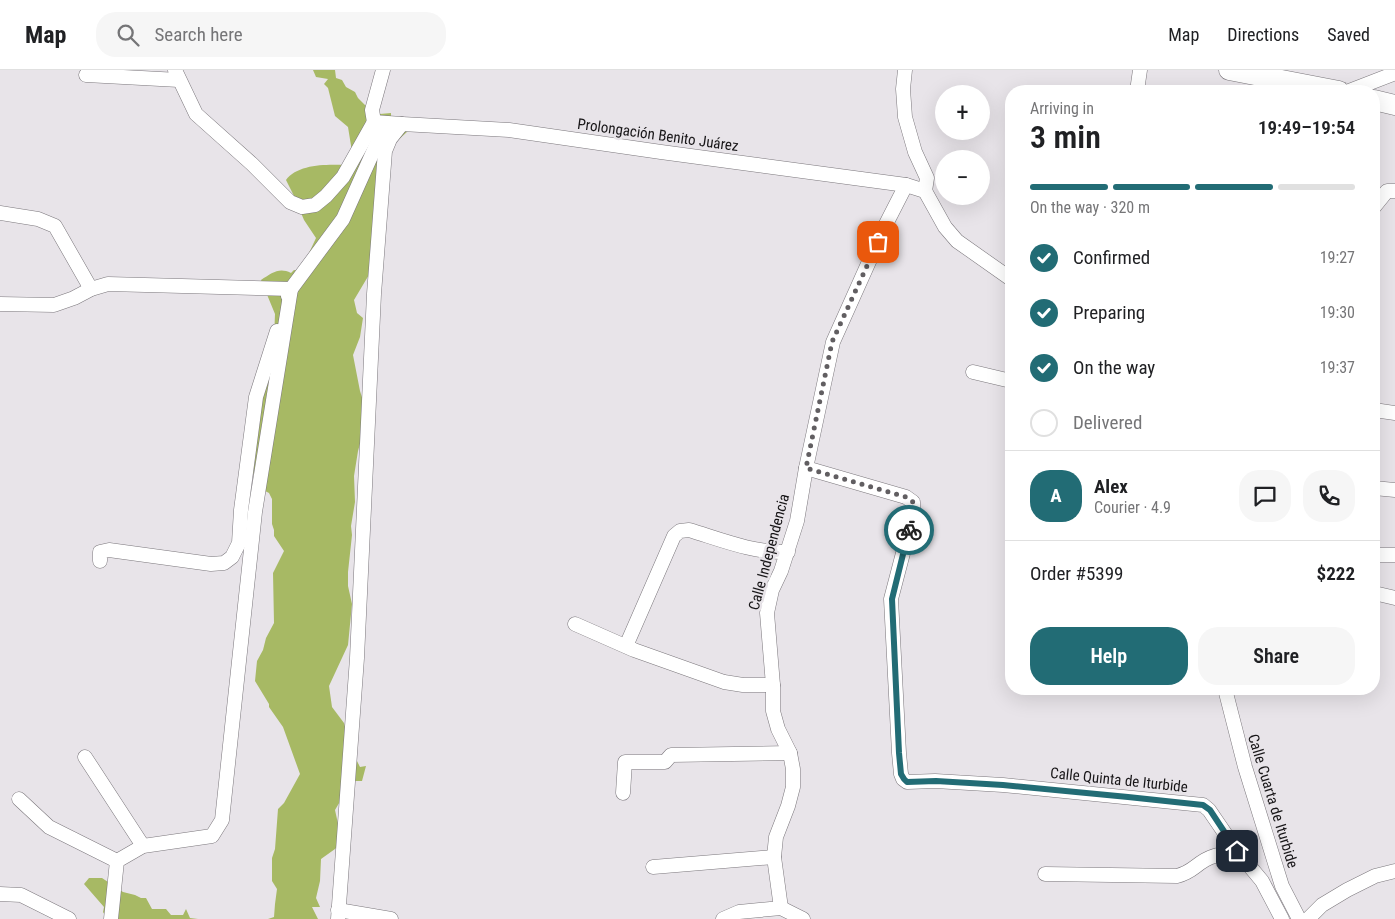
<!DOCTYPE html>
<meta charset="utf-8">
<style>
body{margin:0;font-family:"Roboto Condensed",sans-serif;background:#f6f6f6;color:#202124;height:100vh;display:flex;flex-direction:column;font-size:19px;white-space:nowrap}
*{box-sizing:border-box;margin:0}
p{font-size:16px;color:#757577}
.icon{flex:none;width:28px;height:28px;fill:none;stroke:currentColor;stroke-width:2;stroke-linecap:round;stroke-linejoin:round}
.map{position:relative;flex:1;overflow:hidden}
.panel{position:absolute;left:1005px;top:15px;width:375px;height:610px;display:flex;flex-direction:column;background:#fff;border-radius:20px;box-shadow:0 5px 20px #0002}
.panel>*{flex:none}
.controls{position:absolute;left:935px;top:15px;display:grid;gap:10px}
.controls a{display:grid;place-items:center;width:55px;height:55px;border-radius:50%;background:#fff;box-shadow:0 5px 20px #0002;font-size:25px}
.pin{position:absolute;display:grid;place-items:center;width:42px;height:42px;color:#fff;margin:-21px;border-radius:10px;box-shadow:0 2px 8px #0006}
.courier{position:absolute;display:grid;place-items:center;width:50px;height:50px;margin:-25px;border:4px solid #226c75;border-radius:50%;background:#fff;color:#222;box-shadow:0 1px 6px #0007}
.summary em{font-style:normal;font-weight:600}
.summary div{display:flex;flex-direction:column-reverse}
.summary{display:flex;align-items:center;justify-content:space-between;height:85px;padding:0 25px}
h1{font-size:32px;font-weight:600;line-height:38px}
.bar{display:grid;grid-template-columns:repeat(4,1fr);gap:8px 5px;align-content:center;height:60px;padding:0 25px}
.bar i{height:6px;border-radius:4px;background:#e0e0e0}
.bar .current{background:#226c75}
.bar p{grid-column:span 4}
.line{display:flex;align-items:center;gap:12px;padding:0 25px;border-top:1px solid #e0e0e0}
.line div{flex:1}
.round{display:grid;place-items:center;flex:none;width:52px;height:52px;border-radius:20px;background:#f6f6f6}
ol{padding:0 25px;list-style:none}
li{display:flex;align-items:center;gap:15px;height:55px}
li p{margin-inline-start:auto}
li .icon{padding:5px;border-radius:50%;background:#226c75;color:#fff;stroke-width:4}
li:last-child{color:#757577}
li i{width:28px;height:28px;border:2px solid #e0e0e0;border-radius:50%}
.button{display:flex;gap:10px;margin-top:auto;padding:10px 25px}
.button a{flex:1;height:58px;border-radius:20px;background:#226c75;color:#fff;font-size:20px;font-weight:600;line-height:58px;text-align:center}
.button a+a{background:#f6f6f6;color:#202124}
header{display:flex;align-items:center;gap:30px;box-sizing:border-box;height:70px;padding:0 25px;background:#fff;border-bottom:1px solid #e0e0e0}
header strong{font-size:24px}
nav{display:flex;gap:28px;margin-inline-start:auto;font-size:18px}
.search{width:350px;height:45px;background:#f6f6f6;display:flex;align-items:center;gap:12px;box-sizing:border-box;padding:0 18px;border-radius:20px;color:#757577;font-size:19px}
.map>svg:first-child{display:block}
.forest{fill:#a7b964}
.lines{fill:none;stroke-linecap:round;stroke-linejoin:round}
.minor-casing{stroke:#7b777c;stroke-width:15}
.secondary-casing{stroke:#7b777c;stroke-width:21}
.minor{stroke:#fff;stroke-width:14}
.secondary{stroke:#fff;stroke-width:20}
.done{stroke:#615e61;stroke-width:5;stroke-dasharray:0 9}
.route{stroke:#226c75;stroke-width:6}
.labels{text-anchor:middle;stroke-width:5;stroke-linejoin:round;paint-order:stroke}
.street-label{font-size:15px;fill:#181618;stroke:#e8e4e9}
</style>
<header>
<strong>Map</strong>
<div class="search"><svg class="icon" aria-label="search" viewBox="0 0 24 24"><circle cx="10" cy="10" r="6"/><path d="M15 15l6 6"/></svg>Search here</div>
<nav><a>Map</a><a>Directions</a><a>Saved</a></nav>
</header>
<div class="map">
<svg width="1395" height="849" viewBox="0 0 1395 849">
<rect width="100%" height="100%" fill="#e8e4e9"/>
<g class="forest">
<path d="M 313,0 L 335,0 L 336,8 L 342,10 L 346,17 L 355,22 L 358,28 L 371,41 L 374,41 L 380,44 L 391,43 L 391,51 L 408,57 L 408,61 L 395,73 L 388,86 L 376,193 L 354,230 L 357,243 L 363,248 L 360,267 L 353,285 L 360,321 L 365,337 L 363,363 L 358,381 L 354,406 L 355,432 L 351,456 L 352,465 L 348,502 L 348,516 L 352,534 L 348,575 L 329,616 L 332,637 L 344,653 L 350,677 L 360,697 L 366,696 L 362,711 L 352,711 L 335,740 L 342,772 L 335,779 L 321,789 L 320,811 L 316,828 L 320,837 L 312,837 L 318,849 L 268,849 L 274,847 L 275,834 L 277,819 L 272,811 L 272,788 L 275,779 L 278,739 L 284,733 L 300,704 L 283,657 L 269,637 L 269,634 L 255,611 L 257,591 L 263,580 L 266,568 L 274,553 L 273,503 L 284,481 L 274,466 L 274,460 L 272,454 L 272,429 L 269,423 L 261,419 L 254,406 L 252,395 L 246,383 L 274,269 L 275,244 L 261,210 C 272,203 279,197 291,203 L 294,200 L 300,201 L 300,195 L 306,192 L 309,183 L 316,168 L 304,150 L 294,126 L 286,110 C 297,94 327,94 345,95 L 353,88 L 348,57 L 335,46 L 328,18 L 324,14 L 328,9 L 316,7 Z"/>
<path d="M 89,808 L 102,808 L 123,822 L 135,825 L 141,828 L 146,828 L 152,839 L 166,839 L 171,845 L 183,845 L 186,839 L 190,848 L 198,849 L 107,849 L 103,842 L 104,837 L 84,814 Z"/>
</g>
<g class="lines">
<defs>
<g id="minor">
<path d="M 175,0 L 196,44 L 252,94 L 290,132 L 302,137 L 315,135 L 326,126 L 343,107 L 374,52 L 402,54 L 509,60 L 661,82 L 906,115 L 925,121"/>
<path d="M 905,0 L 903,19 L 905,47 L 915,82 L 927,108 L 925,121"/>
<path d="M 86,5 L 179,10"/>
<path d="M 1137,21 L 1140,0"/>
<path d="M 1349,21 L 1393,4 L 1394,0"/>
<path d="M 374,52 L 372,40 L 383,0"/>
<path d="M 925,121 L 945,157 L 957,171 L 1011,209"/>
<path d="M 1374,137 L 1387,121 L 1395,121"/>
<path d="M 0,143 L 38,149 L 55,156 L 91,219"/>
<path d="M 288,226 L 291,219 L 343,149 L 386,53"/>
<path d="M 0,234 L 54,235 L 74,228 L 91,219 L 108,214 L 291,219 L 255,442 L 222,750 L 212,766 L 143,776 L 117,791 L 111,849"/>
<path d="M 973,302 L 1011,311"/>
<path d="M 1374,340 L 1395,343"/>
<path d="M 806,398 L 906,427 L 913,432 L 913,445 L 891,529 L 899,683 L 901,704 L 903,709 L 907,712 L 935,711 L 1003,715 L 1203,735 L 1209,740 L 1237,781 L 1262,811 L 1282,849"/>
<path d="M 1374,418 L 1395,420"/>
<path d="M 1374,485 L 1395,485"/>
<path d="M 100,491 L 100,482 L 109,480 L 211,494 L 224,493 L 232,487 L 239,473 L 241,440 L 256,327 L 277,261"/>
<path d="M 1374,523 L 1395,528"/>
<path d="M 575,554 L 634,580 L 724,612 L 743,615 L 773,615"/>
<path d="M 626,576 L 674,466 L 680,461 L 689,460 C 722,470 753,483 788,482"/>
<path d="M 1225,619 L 1245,697 L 1282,816 L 1299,849"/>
<path d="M 85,687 L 143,776"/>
<path d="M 623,723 L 625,692 L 665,692 L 671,685 L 790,683"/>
<path d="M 19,729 L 49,757 L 117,791"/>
<path d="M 653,797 L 774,787"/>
<path d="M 1045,804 L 1177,806 C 1192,802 1193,797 1205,790 C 1215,784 1227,783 1237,781"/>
<path d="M 0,824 L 21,825 L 69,849"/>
<path d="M 781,838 L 774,787 L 776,767 L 788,736 L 793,717 L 793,699 L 790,683 L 778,659 L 773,641 L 773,615 L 767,543 L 772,520 L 781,501 L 797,451 L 806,398 L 833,272 L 885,156 L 906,115"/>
<path d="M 338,840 L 391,849"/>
<path d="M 338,849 L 357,588 L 374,224 L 385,81 L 390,69 L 402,54"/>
<path d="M 723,849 L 739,842 L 781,838 L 803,849"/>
<path d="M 1308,849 L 1322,835 L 1347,820 L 1375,806 L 1395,801"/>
</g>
<g id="secondary">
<path d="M 1229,0 L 1339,21"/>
<path d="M 1374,30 L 1395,35"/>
</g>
</defs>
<use href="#minor" class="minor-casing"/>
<use href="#secondary" class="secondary-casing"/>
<use href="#minor" class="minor"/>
<use href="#secondary" class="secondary"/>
</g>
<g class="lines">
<path class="done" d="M 878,172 L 832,272 L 806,398 L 906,427 L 913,432 L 913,445 L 909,460"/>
<path class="route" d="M 909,460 L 892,529 L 899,683 L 901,704 L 904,709 L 907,712 L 936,711 L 1003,715 L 1128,727 L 1203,735 L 1210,740 L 1237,781"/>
</g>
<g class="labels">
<g class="street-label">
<text transform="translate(658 65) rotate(8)" y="5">Prolongación Benito Juárez</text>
<text transform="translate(769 482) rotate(-75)" y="5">Calle Independencia</text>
<text transform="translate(1119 710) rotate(6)" y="5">Calle Quinta de Iturbide</text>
<text transform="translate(1273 731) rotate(73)" y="5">Calle Cuarta de Iturbide</text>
</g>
</g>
</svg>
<div class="controls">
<a>+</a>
<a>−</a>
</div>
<div class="pin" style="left:878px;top:172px;background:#ea580c"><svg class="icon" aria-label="bag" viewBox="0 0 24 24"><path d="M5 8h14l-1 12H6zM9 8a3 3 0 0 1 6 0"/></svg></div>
<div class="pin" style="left:1237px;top:781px;background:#1f2937"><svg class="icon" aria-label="home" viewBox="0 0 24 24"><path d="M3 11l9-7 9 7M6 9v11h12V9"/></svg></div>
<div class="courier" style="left:909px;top:460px"><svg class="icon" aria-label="bike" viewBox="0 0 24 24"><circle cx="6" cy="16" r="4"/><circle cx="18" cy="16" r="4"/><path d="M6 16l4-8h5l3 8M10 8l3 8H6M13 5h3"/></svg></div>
<section class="panel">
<div class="summary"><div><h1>3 min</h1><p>Arriving in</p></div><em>19:49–19:54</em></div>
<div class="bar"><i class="current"></i><i class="current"></i><i class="current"></i><i></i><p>On the way · 320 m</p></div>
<ol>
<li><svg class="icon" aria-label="check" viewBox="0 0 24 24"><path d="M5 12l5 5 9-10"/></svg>Confirmed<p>19:27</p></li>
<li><svg class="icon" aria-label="check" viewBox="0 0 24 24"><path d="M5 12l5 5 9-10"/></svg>Preparing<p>19:30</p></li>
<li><svg class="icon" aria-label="check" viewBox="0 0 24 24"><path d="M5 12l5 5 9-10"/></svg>On the way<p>19:37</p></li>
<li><i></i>Delivered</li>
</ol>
<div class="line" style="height:90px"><b class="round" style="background:#226c75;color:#fff">A</b><div><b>Alex</b><p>Courier · 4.9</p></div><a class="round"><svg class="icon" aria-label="chat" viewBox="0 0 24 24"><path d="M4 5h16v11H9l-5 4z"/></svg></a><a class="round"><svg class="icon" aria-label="phone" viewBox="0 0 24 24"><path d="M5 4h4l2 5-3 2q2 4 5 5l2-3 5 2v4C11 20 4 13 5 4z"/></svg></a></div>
<div class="line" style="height:65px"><div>Order #5399</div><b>$222</b></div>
<div class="button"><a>Help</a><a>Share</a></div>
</section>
</div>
